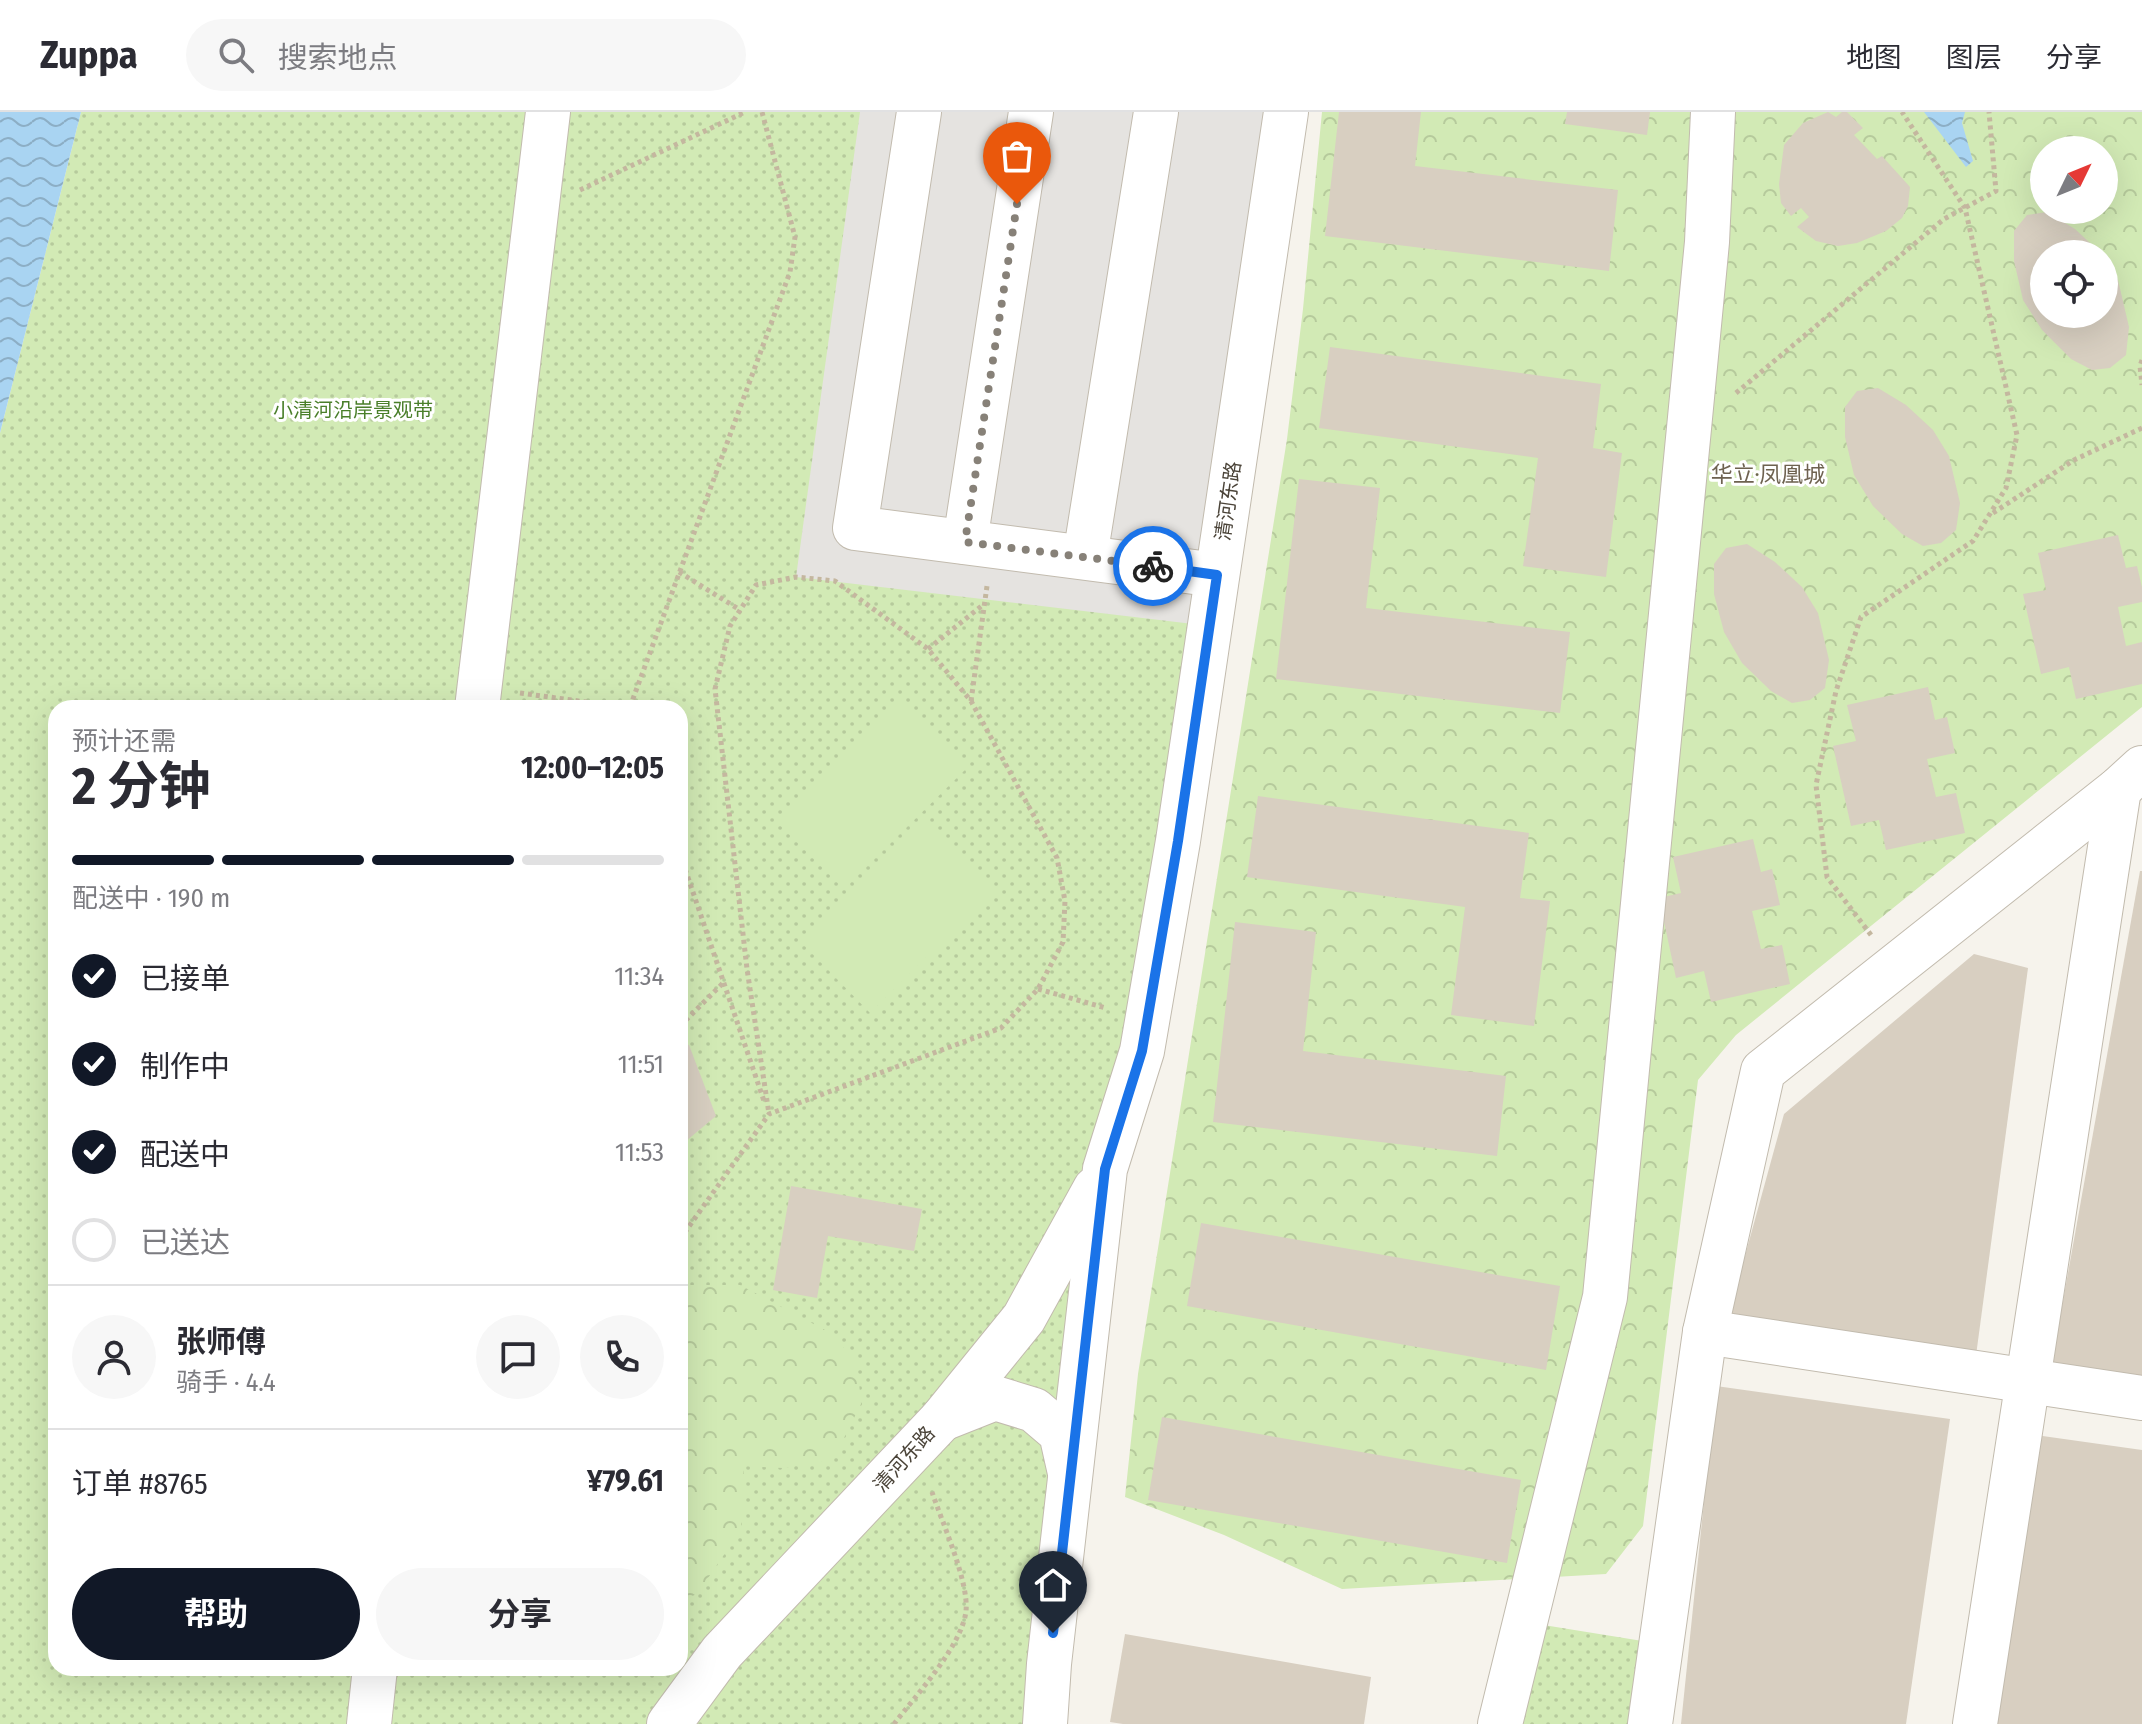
<!DOCTYPE html>
<html lang="zh">
<meta charset="utf-8">
<style>
body{margin:0;font-family:"Fira Sans Condensed","Noto Sans SC",sans-serif;background:#f7f7f7;color:#2b2b33;height:100vh;display:flex;flex-direction:column;font-size:30px;white-space:nowrap}
*{box-sizing:border-box;margin:0}
p{font-size:26px;color:#7c7c81}
.icon{flex:none;width:44px;height:44px;fill:none;stroke:currentColor;stroke-width:2;stroke-linecap:round;stroke-linejoin:round}
.map{position:relative;flex:1;overflow:hidden}
.drawer{position:absolute;left:48px;top:588px;width:640px;height:976px;display:flex;flex-direction:column;background:#fff;border-radius:24px;box-shadow:0 8px 32px #0002}
.drawer>*{flex:none}
.needle{width:52px;rotate:47deg}
.fabs{position:absolute;left:2030px;top:24px;display:grid;gap:16px}
.fabs a{display:grid;place-items:center;width:88px;height:88px;border-radius:50%;background:#fff;box-shadow:0 8px 32px #0002;font-size:40px}
.pin{position:absolute;display:grid;place-items:center;width:68px;height:68px;color:#fff;margin:-82px -34px;border-radius:50% 50% 50% 0;rotate:-45deg;box-shadow:0 0 8px #0007}
.pin .icon{rotate:45deg}
.courier{position:absolute;display:grid;place-items:center;width:80px;height:80px;margin:-40px;border:6px solid #1a73e8;border-radius:50%;background:#fff;color:#222;box-shadow:0 2px 10px #0007}
.headline em{font-style:normal;font-weight:700}
.headline div{display:flex;flex-direction:column-reverse}
.headline{display:flex;align-items:center;justify-content:space-between;height:136px;padding:0 24px}
h1{font-size:52px;font-weight:700;line-height:60px}
.bar{display:grid;grid-template-columns:repeat(4,1fr);gap:12px 8px;align-content:center;height:96px;padding:0 24px}
.bar i{height:10px;border-radius:6px;background:#e1e1e2}
.bar .active{background:#111827}
.bar p{grid-column:span 4}
.line{display:flex;align-items:center;gap:20px;padding:0 24px;border-top:2px solid #e1e1e2}
.line div{flex:1}
.round{display:grid;place-items:center;flex:none;width:84px;height:84px;border-radius:42px;background:#f7f7f7}
ol{padding:0 24px;list-style:none}
li{display:flex;align-items:center;gap:24px;height:88px}
li p{margin-inline-start:auto}
li .icon{padding:8px;border-radius:50%;background:#111827;color:#fff;stroke-width:4}
li:last-child{color:#7c7c81}
li i{width:44px;height:44px;border:4px solid #e1e1e2;border-radius:50%}
.action{display:flex;gap:16px;margin-top:auto;padding:16px 24px}
.action a{flex:1;height:92px;border-radius:48px;background:#111827;color:#fff;font-size:32px;font-weight:700;line-height:92px;text-align:center}
.action a+a{background:#f7f7f7;color:#2b2b33}
header{display:flex;align-items:center;gap:48px;box-sizing:border-box;height:112px;padding:0 40px;background:#fff;border-bottom:2px solid #e1e1e2}
header strong{font-size:38px}
nav{display:flex;gap:44px;margin-inline-start:auto;font-size:28px}
.search{width:560px;height:72px;background:#f7f7f7;display:flex;align-items:center;gap:20px;box-sizing:border-box;padding:0 28px;border-radius:44px;color:#7c7c81;font-size:30px}
.map>svg:first-child{display:block}
.grass{fill:url(#grass-dots);fill-rule:evenodd}
.forest{fill:url(#forest-crowns);fill-rule:evenodd}
.garden{fill:#d2eab5}
.parking{fill:#e5e3e0}
.water{fill:url(#water-waves)}
.building{fill:#d8cfc1}
.lines{fill:none;stroke-linecap:round;stroke-linejoin:round}
.minor-casing{stroke:#c2bbae;stroke-width:46}
.path{stroke:#c4b79f;stroke-width:5;stroke-dasharray:4 4;stroke-linecap:butt}
.minor{stroke:#fff;stroke-width:44}
.done{stroke:#878178;stroke-width:8;stroke-dasharray:0 14.4}
.route{stroke:#1a73e8;stroke-width:10}
.labels{text-anchor:middle;stroke-width:6;stroke-linejoin:round;paint-order:stroke}
.park-label{font-size:20px;fill:#4a7f2a;stroke:#fff}
.street-label{font-size:20px;fill:#4b4439;stroke:#fff}
.neighbourhood-label{font-size:22px;fill:#6e6250;stroke:#fff}
</style>
<header>
<strong>Zuppa</strong>
<div class="search"><svg class="icon" aria-label="search" viewBox="0 0 24 24"><circle cx="10" cy="10" r="6"/><path d="M15 15l6 6"/></svg>搜索地点</div>
<nav><a>地图</a><a>图层</a><a>分享</a></nav>
</header>
<div class="map">
<svg width="2142" height="1612" viewBox="0 0 2142 1612">
<defs>
<pattern id="grass-dots" width="8" height="8" patternUnits="userSpaceOnUse" patternTransform="scale(2)"><rect width="8" height="8" fill="#d2eab5"/><path d="M2 2h.1M6 6h.1" fill="none" stroke="#b6ca9c" stroke-width="1.8" stroke-linecap="round"/></pattern>
<pattern id="forest-crowns" width="20" height="18" patternUnits="userSpaceOnUse" patternTransform="scale(2)"><rect width="20" height="18" fill="#d2eab5"/><path d="M2 6a3 3 0 1 1 6 0M12 15a3 3 0 1 1 6 0" fill="none" stroke="#b6ca9c"/></pattern>
<pattern id="water-waves" width="16" height="10" patternUnits="userSpaceOnUse" patternTransform="scale(2)"><rect width="16" height="10" fill="#a9d4f2"/><path d="M0 5q4-4 8 0t8 0" fill="none" stroke="#8caec5"/></pattern>
</defs>
<rect width="100%" height="100%" fill="#f6f3ec"/>
<g class="grass">
<path d="M 81,0 L 1286,0 L 1164,792 L 1045,1612 L 0,1612 L 0,321 ZM 56,596 L 680,596 L 680,1556 L 56,1556 Z"/>
<path d="M 1525,1510 L 1661,1532 L 1650,1612 L 1500,1612 Z"/>
</g>
<g class="forest">
<path d="M 1322,0 L 2142,0 L 2142,595 L 1736,923 L 1698,968 L 1643,1414 L 1606,1462 L 1342,1477 L 1224,1423 L 1125,1385 L 1138,1262 L 1287,327 L 1303,197 ZM 2044,38 L 2104,38 L 2104,98 L 2044,98 ZM 2044,142 L 2104,142 L 2104,202 L 2044,202 Z"/>
<path d="M 680,1173 L 740,1173 L 825,1218 L 857,1249 L 861,1292 L 833,1348 L 783,1356 L 744,1354 L 741,1418 L 697,1482 L 680,1489 Z"/>
</g>
<g class="garden">
<path d="M 900,587 L 968,655 L 844,777 L 776,709 Z"/>
<path d="M 926,710 L 994,779 L 870,901 L 803,832 Z"/>
</g>
<path class="parking" d="M 860,0 L 1286,0 L 1210,514 L 796,465 Z"/>
<g class="water">
<path d="M 0,0 L 81,0 L 0,321 Z"/>
<path d="M 1924,0 L 1965,0 L 1962,11 L 1973,49 L 1966,55 Z"/>
</g>
<g class="building">
<path d="M 1339,0 L 1421,0 L 1415,54 L 1618,78 L 1609,159 L 1325,124 Z"/>
<path d="M 1567,0 L 1650,0 L 1647,23 L 1565,12 Z"/>
<path d="M 1828,0 L 1836,5 L 1842,0 L 1847,0 L 1863,16 L 1854,23 L 1877,47 L 1882,44 L 1910,75 L 1908,94 L 1902,106 L 1886,119 L 1857,131 L 1838,134 L 1816,129 L 1797,115 L 1809,105 L 1801,96 L 1791,104 L 1781,91 L 1779,72 L 1784,33 L 1803,11 Z"/>
<path d="M 2047,100 L 2075,117 L 2102,142 L 2044,142 L 2044,202 L 2104,202 L 2104,145 L 2118,168 L 2129,215 L 2126,243 L 2110,256 L 2092,258 L 2071,247 L 2042,218 L 2023,188 L 2014,149 L 2014,119 L 2027,103 Z"/>
<path d="M 1330,235 L 1601,272 L 1593,336 L 1622,341 L 1606,465 L 1523,454 L 1538,346 L 1319,316 Z"/>
<path d="M 1878,276 L 1906,293 L 1933,318 L 1949,344 L 1960,391 L 1956,418 L 1941,431 L 1923,434 L 1902,422 L 1873,394 L 1854,363 L 1845,325 L 1845,295 L 1857,279 Z"/>
<path d="M 1299,367 L 1380,376 L 1366,496 L 1570,520 L 1560,601 L 1276,567 Z"/>
<path d="M 2118,423 L 2126,456 L 2137,454 L 2142,475 L 2142,490 L 2118,495 L 2126,534 L 2142,530 L 2142,572 L 2076,587 L 2069,555 L 2041,562 L 2023,482 L 2046,478 L 2038,441 Z"/>
<path d="M 1747,432 L 1775,450 L 1802,475 L 1818,501 L 1829,548 L 1825,576 L 1810,588 L 1792,591 L 1771,579 L 1742,551 L 1724,520 L 1714,482 L 1714,452 L 1726,436 Z"/>
<path d="M 1928,575 L 1935,608 L 1947,605 L 1955,641 L 1927,647 L 1936,685 L 1956,681 L 1965,721 L 1886,738 L 1879,708 L 1851,714 L 1833,634 L 1856,629 L 1847,593 Z"/>
<path d="M 1258,684 L 1529,721 L 1520,786 L 1550,789 L 1534,914 L 1451,903 L 1465,795 L 1247,765 Z"/>
<path d="M 1753,727 L 1761,760 L 1772,757 L 1780,793 L 1752,799 L 1761,837 L 1782,833 L 1790,872 L 1711,890 L 1704,859 L 1676,866 L 1659,786 L 1681,781 L 1673,745 Z"/>
<path d="M 2140,759 L 2142,759 L 2142,1268 L 2051,1256 Z"/>
<path d="M 1235,810 L 1316,820 L 1303,939 L 1506,964 L 1497,1044 L 1213,1010 Z"/>
<path d="M 1974,842 L 2028,856 L 1975,1251 L 1726,1213 L 1784,1002 Z"/>
<path d="M 680,931 L 689,933 L 716,1004 L 680,1034 Z"/>
<path d="M 791,1074 L 922,1097 L 914,1139 L 828,1124 L 817,1186 L 773,1178 Z"/>
<path d="M 1201,1111 L 1560,1174 L 1546,1258 L 1187,1194 Z"/>
<path d="M 1716,1274 L 1950,1307 L 1906,1612 L 1681,1612 Z"/>
<path d="M 1162,1305 L 1521,1368 L 1507,1451 L 1148,1388 Z"/>
<path d="M 2029,1322 L 2142,1338 L 2142,1612 L 1989,1612 Z"/>
<path d="M 1125,1522 L 1371,1565 L 1364,1612 L 1123,1612 L 1110,1610 Z"/>
</g>
<g class="lines">
<defs>
<g id="minor">
<path d="M 919,0 L 855,416 L 1217,463"/>
<path d="M 965,430 L 1031,0"/>
<path d="M 1085,445 L 1156,0"/>
<path d="M 477,596 L 548,0"/>
<path d="M 1705,1220 L 2142,1286"/>
<path d="M 942,1307 L 995,1286 L 1034,1298 L 1061,1321 L 1070,1361"/>
<path d="M 369,1612 L 375,1556"/>
<path d="M 669,1612 L 722,1540 L 942,1307 L 1024,1206 L 1095,1077"/>
<path d="M 1045,1612 L 1049,1552 L 1105,1057 L 1142,939 L 1178,729 L 1286,0"/>
<path d="M 1500,1612 L 1605,1185 L 1707,130 L 1713,0"/>
<path d="M 1650,1612 L 1705,1220 L 1763,959 L 2119,677 L 2142,656"/>
<path d="M 1975,1612 L 2119,677"/>
</g>
</defs>
<use href="#minor" class="minor-casing"/>
<g class="path">
<path d="M 580,78 L 745,0"/>
<path d="M 2142,248 L 2140,254 L 2142,273"/>
<path d="M 1736,281 L 1944,107 L 1996,79 L 1989,0"/>
<path d="M 1993,401 L 2074,348 L 2142,316"/>
<path d="M 679,460 L 740,498"/>
<path d="M 928,537 L 984,492"/>
<path d="M 520,581 L 630,596"/>
<path d="M 971,589 L 987,474"/>
<path d="M 630,595 L 790,160 L 795,125 L 762,0"/>
<path d="M 680,742 L 764,989"/>
<path d="M 1871,823 L 1827,765 L 1816,673 L 1836,579 L 1861,505 L 1973,429 L 2006,376 L 2017,323 L 1965,96 L 1902,0"/>
<path d="M 1038,877 L 1106,896"/>
<path d="M 680,914 L 724,870"/>
<path d="M 680,1127 L 769,1002 L 1001,916 L 1038,877 L 1063,830 L 1065,789 L 1057,746 L 971,589 L 928,537 L 835,469 L 796,465 L 756,473 L 730,514 L 715,577 L 747,857 L 769,1002"/>
<path d="M 894,1612 C 916,1583 962,1534 966,1499 C 969,1470 942,1410 932,1380"/>
</g>
<use href="#minor" class="minor"/>
</g>
<g class="lines">
<path class="done" d="M 1017,92 L 965,430 L 1153,454"/>
<path class="route" d="M 1053,1521 L 1105,1057 L 1142,939 L 1178,729 L 1217,463 L 1153,454"/>
</g>
<g class="labels">
<g class="park-label">
<text x="353" y="305">小清河沿岸景观带</text>
</g>
<g class="street-label">
<text transform="translate(1228 389) rotate(-82)" y="7">清河东路</text>
<text transform="translate(904 1347) rotate(-48)" y="7">清河东路</text>
</g>
<g class="neighbourhood-label">
<text x="1768" y="370">华立·凤凰城</text>
</g>
</g>
</svg>
<div class="fabs">
<a><svg class="needle" viewBox="-14 -14 28 28"><path d="M0-13l5 13h-10z" fill="#e53935"/><path d="M0 13l5-13h-10z" fill="#7c7c81"/></svg></a>
<a><svg class="icon" aria-label="locate" viewBox="0 0 24 24"><circle cx="12" cy="12" r="6"/><path d="M12 2v4M12 18v4M2 12h4M18 12h4"/></svg></a>
</div>
<div class="pin" style="left:1017px;top:92px;background:#ea580c"><svg class="icon" aria-label="bag" viewBox="0 0 24 24"><path d="M5 8h14l-1 12H6zM9 8a3 3 0 0 1 6 0"/></svg></div>
<div class="pin" style="left:1053px;top:1521px;background:#1f2937"><svg class="icon" aria-label="home" viewBox="0 0 24 24"><path d="M3 11l9-7 9 7M6 9v11h12V9"/></svg></div>
<div class="courier" style="left:1153px;top:454px"><svg class="icon" aria-label="bike" viewBox="0 0 24 24"><circle cx="6" cy="16" r="4"/><circle cx="18" cy="16" r="4"/><path d="M6 16l4-8h5l3 8M10 8l3 8H6M13 5h3"/></svg></div>
<section class="drawer">
<div class="headline"><div><h1>2 分钟</h1><p>预计还需</p></div><em>12:00–12:05</em></div>
<div class="bar"><i class="active"></i><i class="active"></i><i class="active"></i><i></i><p>配送中 · 190 m</p></div>
<ol>
<li><svg class="icon" aria-label="check" viewBox="0 0 24 24"><path d="M5 12l5 5 9-10"/></svg>已接单<p>11:34</p></li>
<li><svg class="icon" aria-label="check" viewBox="0 0 24 24"><path d="M5 12l5 5 9-10"/></svg>制作中<p>11:51</p></li>
<li><svg class="icon" aria-label="check" viewBox="0 0 24 24"><path d="M5 12l5 5 9-10"/></svg>配送中<p>11:53</p></li>
<li><i></i>已送达</li>
</ol>
<div class="line" style="height:144px"><a class="round"><svg class="icon" aria-label="person" viewBox="0 0 24 24"><circle cx="12" cy="8" r="4"/><path d="M4 21q1-7 8-7t8 7"/></svg></a><div><b>张师傅</b><p>骑手 · 4.4</p></div><a class="round"><svg class="icon" aria-label="chat" viewBox="0 0 24 24"><path d="M4 5h16v11H9l-5 4z"/></svg></a><a class="round"><svg class="icon" aria-label="phone" viewBox="0 0 24 24"><path d="M5 4h4l2 5-3 2q2 4 5 5l2-3 5 2v4C11 20 4 13 5 4z"/></svg></a></div>
<div class="line" style="height:104px"><div>订单 #8765</div><b>¥79.61</b></div>
<div class="action"><a>帮助</a><a>分享</a></div>
</section>
</div>
